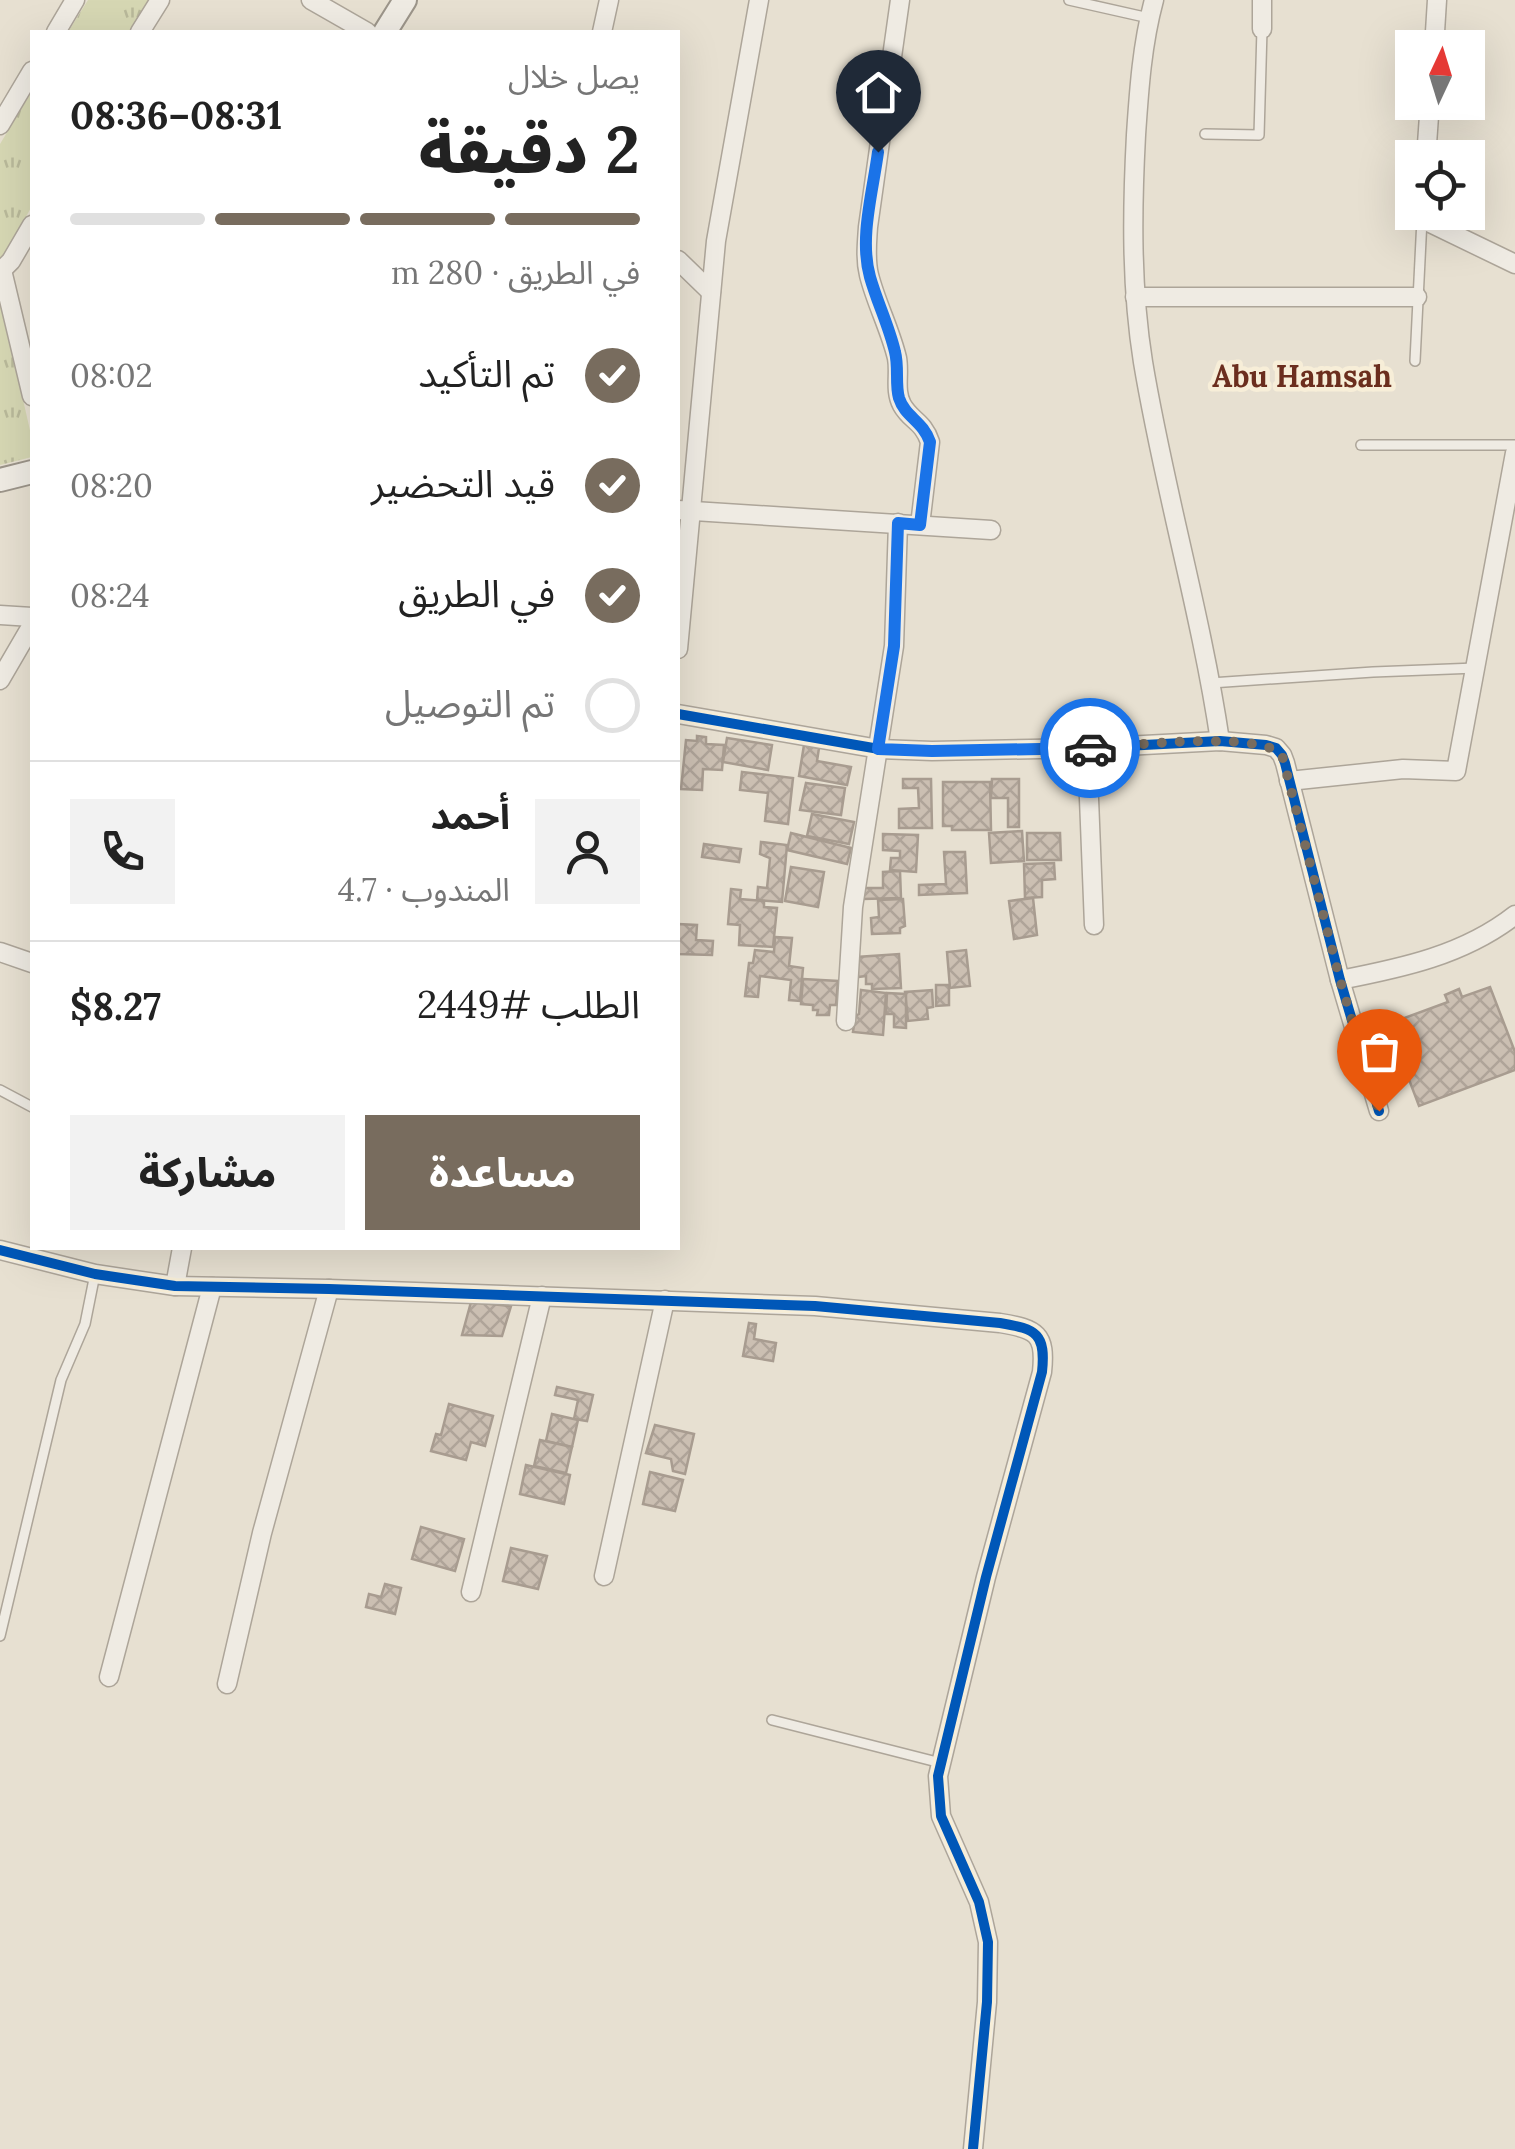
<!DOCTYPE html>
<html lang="ar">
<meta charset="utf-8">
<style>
body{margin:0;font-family:Lora,"Noto Sans Arabic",serif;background:#f2f2f2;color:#222;direction:rtl;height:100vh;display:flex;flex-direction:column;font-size:38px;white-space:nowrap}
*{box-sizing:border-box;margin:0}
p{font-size:32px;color:#767676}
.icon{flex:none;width:55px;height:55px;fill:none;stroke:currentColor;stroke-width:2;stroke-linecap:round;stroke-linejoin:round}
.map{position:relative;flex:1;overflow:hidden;direction:ltr}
.details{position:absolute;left:30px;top:30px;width:650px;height:1220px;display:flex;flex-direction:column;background:#fff;border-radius:0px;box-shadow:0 10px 40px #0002;direction:rtl}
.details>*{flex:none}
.needle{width:65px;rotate:4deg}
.controls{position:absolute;left:1395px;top:30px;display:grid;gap:20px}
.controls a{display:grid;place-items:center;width:90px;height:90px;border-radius:0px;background:#fff;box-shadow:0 10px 40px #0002;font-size:50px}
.pin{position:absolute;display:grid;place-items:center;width:85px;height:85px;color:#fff;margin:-102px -42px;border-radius:50% 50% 50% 0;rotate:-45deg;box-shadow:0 0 10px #0007}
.pin .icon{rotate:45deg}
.courier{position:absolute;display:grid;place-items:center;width:100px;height:100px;margin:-50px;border:8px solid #1a73e8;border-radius:50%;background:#fff;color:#222;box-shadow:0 2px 12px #0007}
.overview em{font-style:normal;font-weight:800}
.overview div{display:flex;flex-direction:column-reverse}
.overview{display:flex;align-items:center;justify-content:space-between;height:170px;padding:0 40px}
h1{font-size:65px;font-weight:800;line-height:75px}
.bar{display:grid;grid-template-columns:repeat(4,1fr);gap:15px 10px;align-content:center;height:120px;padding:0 40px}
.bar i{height:12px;border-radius:8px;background:#e0e0e0}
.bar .selected{background:#786c5e}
.bar p{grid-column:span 4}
.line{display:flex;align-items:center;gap:25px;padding:0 40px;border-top:2px solid #e0e0e0}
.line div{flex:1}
.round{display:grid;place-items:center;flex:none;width:105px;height:105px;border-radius:0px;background:#f2f2f2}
ol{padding:0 40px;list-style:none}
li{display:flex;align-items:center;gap:30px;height:110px}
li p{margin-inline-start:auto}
li .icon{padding:10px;border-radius:50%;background:#786c5e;color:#fff;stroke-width:4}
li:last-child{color:#767676}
li i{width:55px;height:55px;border:5px solid #e0e0e0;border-radius:50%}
.action{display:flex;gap:20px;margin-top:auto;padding:20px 40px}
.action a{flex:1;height:115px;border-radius:0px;background:#786c5e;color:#fff;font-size:40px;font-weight:800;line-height:115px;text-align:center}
.action a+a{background:#f2f2f2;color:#222}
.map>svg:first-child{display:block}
.park{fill:url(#park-tufts)}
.building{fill:url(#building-cross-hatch);stroke:#a89c90;stroke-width:2.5}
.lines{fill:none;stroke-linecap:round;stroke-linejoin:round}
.lane-casing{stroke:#ada599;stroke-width:12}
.street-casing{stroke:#ada599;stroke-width:21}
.secondary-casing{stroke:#9c958a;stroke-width:26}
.lane{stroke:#efebe3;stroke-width:9}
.street{stroke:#efebe3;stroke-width:18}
.secondary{stroke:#efebe3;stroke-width:22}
.cycleway-casing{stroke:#f7eed8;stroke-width:16}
.cycleway{stroke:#0057b8;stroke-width:10}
.done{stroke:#786c5e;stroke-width:10;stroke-dasharray:0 18}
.route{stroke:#1a73e8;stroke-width:12}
.labels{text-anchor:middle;stroke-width:9;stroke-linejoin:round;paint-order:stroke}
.neighbourhood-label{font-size:30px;font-weight:bold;fill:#6b2e1e;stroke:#f7eed8}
</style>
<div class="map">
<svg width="1515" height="2149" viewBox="0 0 1515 2149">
<defs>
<pattern id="park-tufts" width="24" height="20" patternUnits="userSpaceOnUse" patternTransform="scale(2.5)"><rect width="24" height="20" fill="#d6d7b3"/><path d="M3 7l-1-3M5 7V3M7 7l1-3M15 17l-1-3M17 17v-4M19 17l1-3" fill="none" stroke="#b9b99a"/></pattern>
<pattern id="building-cross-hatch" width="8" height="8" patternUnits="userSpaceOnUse" patternTransform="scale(2.5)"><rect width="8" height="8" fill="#cbbfb2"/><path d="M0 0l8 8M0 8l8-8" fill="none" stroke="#afa499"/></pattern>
</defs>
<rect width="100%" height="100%" fill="#e7e0d1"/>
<g class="park">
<path d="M 88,0 L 151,0 L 132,32 L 68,32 Z"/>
<path d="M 32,91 L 32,206 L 0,263 L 0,144 Z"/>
<path d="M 0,299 L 32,439 L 32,457 L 0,465 Z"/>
</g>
<g class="building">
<path d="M 697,736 L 706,737 L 706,744 L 724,745 L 722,770 L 703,769 L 702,790 L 681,789 L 686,740 L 697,741 Z"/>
<path d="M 727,738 L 772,745 L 768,770 L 723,762 Z"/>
<path d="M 804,745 L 819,748 L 817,761 L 851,767 L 847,785 L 799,776 Z"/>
<path d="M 742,772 L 793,778 L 788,824 L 765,821 L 768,793 L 740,790 Z"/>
<path d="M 903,779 L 931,779 L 932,828 L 899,828 L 899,809 L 919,808 L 918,788 L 903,788 Z"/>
<path d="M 992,779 L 1019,779 L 1019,827 L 1008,827 L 1008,798 L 991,798 Z"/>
<path d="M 943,782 L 990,782 L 991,830 L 952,830 L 952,826 L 943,826 Z"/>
<path d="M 806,783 L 845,788 L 841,815 L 800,810 Z"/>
<path d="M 812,814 L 854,822 L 849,844 L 807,836 Z"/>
<path d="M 1022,831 L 1024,861 L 991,863 L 989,833 Z"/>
<path d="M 791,833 L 851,848 L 847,864 L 787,850 Z"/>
<path d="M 1027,833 L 1060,833 L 1061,860 L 1027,860 Z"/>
<path d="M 883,834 L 918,835 L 916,872 L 890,870 L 891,858 L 900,858 L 900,851 L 883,850 Z"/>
<path d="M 761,842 L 787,845 L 782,902 L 757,900 L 758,887 L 767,888 L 770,858 L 760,854 Z"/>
<path d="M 704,844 L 741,849 L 739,862 L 702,857 Z"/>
<path d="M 944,852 L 965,852 L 967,893 L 919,895 L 919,885 L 946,884 Z"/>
<path d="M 1054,863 L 1055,879 L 1042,880 L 1042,897 L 1025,898 L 1024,864 Z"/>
<path d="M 791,867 L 824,872 L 818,907 L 785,901 Z"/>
<path d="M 900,871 L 901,898 L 863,899 L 862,888 L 883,888 L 883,872 Z"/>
<path d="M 731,889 L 741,890 L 740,899 L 764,901 L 764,907 L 777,908 L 773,947 L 739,945 L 740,925 L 728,924 Z"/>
<path d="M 1033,898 L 1037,935 L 1014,939 L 1009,901 Z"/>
<path d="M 903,899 L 905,926 L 900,928 L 900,933 L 872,934 L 871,918 L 879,917 L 878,900 Z"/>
<path d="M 678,924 L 697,925 L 696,940 L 713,941 L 712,955 L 678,954 Z"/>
<path d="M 775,937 L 792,938 L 789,966 L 803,968 L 800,1001 L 789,1000 L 791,980 L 760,976 L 758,997 L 745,996 L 749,963 L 753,963 L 755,950 L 774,952 Z"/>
<path d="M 966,950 L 970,986 L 950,988 L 947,952 Z"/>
<path d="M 899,954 L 901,988 L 872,989 L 872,984 L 866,984 L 866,976 L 858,977 L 857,957 Z"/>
<path d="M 803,979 L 838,981 L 836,1005 L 830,1005 L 829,1015 L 817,1015 L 818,1010 L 813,1010 L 813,1005 L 801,1004 Z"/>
<path d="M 936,985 L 949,985 L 949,1005 L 936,1006 Z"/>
<path d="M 1490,987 L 1515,1052 L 1515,1070 L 1419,1106 L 1388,1024 L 1448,1002 L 1445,995 L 1459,989 L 1462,997 Z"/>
<path d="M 861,990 L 886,993 L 883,1035 L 853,1032 L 855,1016 L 859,1014 Z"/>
<path d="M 932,990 L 933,1007 L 927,1008 L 928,1019 L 908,1021 L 905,992 Z"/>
<path d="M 887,993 L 906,994 L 906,1028 L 894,1027 L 894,1014 L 886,1014 Z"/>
<path d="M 471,1302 L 511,1306 L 502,1336 L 462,1335 Z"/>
<path d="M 749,1323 L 756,1324 L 754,1339 L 776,1343 L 773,1361 L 743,1356 Z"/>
<path d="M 557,1387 L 593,1395 L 587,1421 L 574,1419 L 578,1400 L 555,1395 Z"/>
<path d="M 449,1404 L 493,1416 L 485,1446 L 471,1442 L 466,1460 L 431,1451 L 436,1434 L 441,1435 Z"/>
<path d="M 552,1414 L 578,1420 L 572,1447 L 546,1441 Z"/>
<path d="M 655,1425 L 694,1434 L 685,1474 L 673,1471 L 671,1459 L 646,1453 Z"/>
<path d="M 540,1440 L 572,1447 L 566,1473 L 534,1466 Z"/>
<path d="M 526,1465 L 570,1475 L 564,1504 L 520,1494 Z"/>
<path d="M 650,1472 L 683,1480 L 675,1511 L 643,1504 Z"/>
<path d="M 421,1527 L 464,1539 L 455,1571 L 412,1559 Z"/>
<path d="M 511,1548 L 547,1556 L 538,1589 L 503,1581 Z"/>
<path d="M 385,1584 L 401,1588 L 395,1614 L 366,1607 L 369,1594 L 381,1597 Z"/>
</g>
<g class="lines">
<defs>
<g id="lane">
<path d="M 1069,0 L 1149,18"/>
<path d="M 1205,134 L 1259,135 L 1262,29"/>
<path d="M 1415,361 L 1422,219"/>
<path d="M 1361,445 L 1515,445"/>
<path d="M 1211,683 L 1373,672 L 1476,668"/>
<path d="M 0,1090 L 32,1107"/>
<path d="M 0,1636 L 61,1380 L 85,1324 L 95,1274"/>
<path d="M 772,1720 L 941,1763"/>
</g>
<g id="street">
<path d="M 311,0 L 367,32"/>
<path d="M 900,0 L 868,227 C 867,243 865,259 869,275 C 876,303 890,329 897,358 C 900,374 894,390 902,405 C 911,421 923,421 930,442 L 920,525"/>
<path d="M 1154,0 C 1142,44 1139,90 1136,135 C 1132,211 1131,287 1143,362 C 1164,489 1201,613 1220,741"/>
<path d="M 1262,29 L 1262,0"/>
<path d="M 56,32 L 75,0"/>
<path d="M 140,32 L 160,0"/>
<path d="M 602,32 L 609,0"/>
<path d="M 1434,48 L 1437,0"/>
<path d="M 0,125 L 32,71"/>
<path d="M 1426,158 L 1430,102"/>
<path d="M 1422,212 L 1422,219 L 1515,264"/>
<path d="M 32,225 L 11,261 L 2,270 L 32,396"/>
<path d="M 678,260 L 711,292"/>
<path d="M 1135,297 L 1417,297"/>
<path d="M 678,510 L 991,530"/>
<path d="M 0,615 L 32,617"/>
<path d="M 678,649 L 716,241 L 759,0"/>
<path d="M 0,680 L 32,625"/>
<path d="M 678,714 L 879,749 L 932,751 L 1087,748 L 1220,741 L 1266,745 L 1276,748 L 1282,755 L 1285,763 L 1340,980 L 1379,1111"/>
<path d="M 1087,748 L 1094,925"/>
<path d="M 1289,781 L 1403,769 L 1456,771 L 1515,453"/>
<path d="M 0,952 L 32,963"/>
<path d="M 1340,980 C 1402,968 1464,955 1515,915"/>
<path d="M 846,1021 L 853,907 L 894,646 L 898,523"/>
<path d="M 0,1250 L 95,1274 L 175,1286 L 329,1289 L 815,1306 L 1000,1323 C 1037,1329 1046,1334 1042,1372 L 986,1577 L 938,1776 L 941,1816 L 979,1902 L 988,1942 L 987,2002 L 973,2149"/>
<path d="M 175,1286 L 182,1248"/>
<path d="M 604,1576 L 665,1300"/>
<path d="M 471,1592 L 542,1296"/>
<path d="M 109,1677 L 212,1287"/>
<path d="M 227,1684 L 262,1533 L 329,1289"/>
</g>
<g id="secondary">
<path d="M 385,32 L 405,0"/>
<path d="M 0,480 L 32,472"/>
</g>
</defs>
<use href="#lane" class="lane-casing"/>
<use href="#street" class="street-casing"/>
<use href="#secondary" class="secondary-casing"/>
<use href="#lane" class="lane"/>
<use href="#street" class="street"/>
<use href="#secondary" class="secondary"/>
<defs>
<g id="cycleway">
<path d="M 678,714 L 879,749 L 932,751 L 1087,748 L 1220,741 L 1266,745 L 1276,748 L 1282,755 L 1285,763 L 1340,980 L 1379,1111"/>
<path d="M 0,1250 L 95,1274 L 175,1286 L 329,1289 L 815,1306 L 1000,1323 C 1037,1329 1046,1334 1042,1372 L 986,1577 L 938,1776 L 941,1816 L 979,1902 L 988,1942 L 987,2002 L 973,2149"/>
</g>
</defs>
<use href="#cycleway" class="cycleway-casing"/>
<use href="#cycleway" class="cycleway"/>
</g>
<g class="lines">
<path class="done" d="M 1090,748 C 1127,746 1259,730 1282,755 L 1340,980 L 1379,1111"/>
<path class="route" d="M 878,152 C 873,191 859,238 870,277 C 877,302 889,326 895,352 C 899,367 895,384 899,398 C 905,417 923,421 930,442 L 920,525 L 898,523 L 894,646 L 878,749 L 932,751 L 1090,748"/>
</g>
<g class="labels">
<g class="neighbourhood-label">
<text x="1302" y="387">Abu Hamsah</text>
</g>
</g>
</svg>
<div class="controls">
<a><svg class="needle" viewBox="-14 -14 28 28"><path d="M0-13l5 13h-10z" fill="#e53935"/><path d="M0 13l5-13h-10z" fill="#767676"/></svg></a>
<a><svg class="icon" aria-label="locate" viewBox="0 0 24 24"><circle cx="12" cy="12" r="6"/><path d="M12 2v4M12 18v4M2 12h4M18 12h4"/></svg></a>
</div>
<div class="pin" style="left:1379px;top:1111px;background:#ea580c"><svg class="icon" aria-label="bag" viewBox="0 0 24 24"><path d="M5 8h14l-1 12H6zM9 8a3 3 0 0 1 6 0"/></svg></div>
<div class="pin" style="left:878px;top:152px;background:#1f2937"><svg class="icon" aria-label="home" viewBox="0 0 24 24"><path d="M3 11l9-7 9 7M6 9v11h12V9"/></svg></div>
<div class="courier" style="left:1090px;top:748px"><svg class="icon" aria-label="car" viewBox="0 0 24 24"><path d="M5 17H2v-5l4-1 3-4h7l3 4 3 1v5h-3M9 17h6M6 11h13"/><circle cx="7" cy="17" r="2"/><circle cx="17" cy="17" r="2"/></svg></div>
<section class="details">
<div class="overview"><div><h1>2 دقيقة</h1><p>يصل خلال</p></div><em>08:31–08:36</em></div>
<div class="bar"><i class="selected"></i><i class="selected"></i><i class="selected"></i><i></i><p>في الطريق · 280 m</p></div>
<ol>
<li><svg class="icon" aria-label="check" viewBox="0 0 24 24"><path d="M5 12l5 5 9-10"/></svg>تم التأكيد<p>08:02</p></li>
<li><svg class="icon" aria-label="check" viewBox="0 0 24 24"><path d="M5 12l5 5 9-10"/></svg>قيد التحضير<p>08:20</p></li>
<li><svg class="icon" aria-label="check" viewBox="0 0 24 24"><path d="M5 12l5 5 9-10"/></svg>في الطريق<p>08:24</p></li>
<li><i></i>تم التوصيل</li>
</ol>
<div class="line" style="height:180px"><a class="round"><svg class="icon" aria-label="person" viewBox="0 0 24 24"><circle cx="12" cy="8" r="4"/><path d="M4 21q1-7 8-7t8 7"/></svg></a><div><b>أحمد</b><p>المندوب · 4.7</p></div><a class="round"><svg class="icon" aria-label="phone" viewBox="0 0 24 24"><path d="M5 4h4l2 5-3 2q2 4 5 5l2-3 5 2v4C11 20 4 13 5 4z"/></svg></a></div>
<div class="line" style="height:130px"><div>الطلب #2449</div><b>$8.27</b></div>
<div class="action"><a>مساعدة</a><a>مشاركة</a></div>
</section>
</div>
